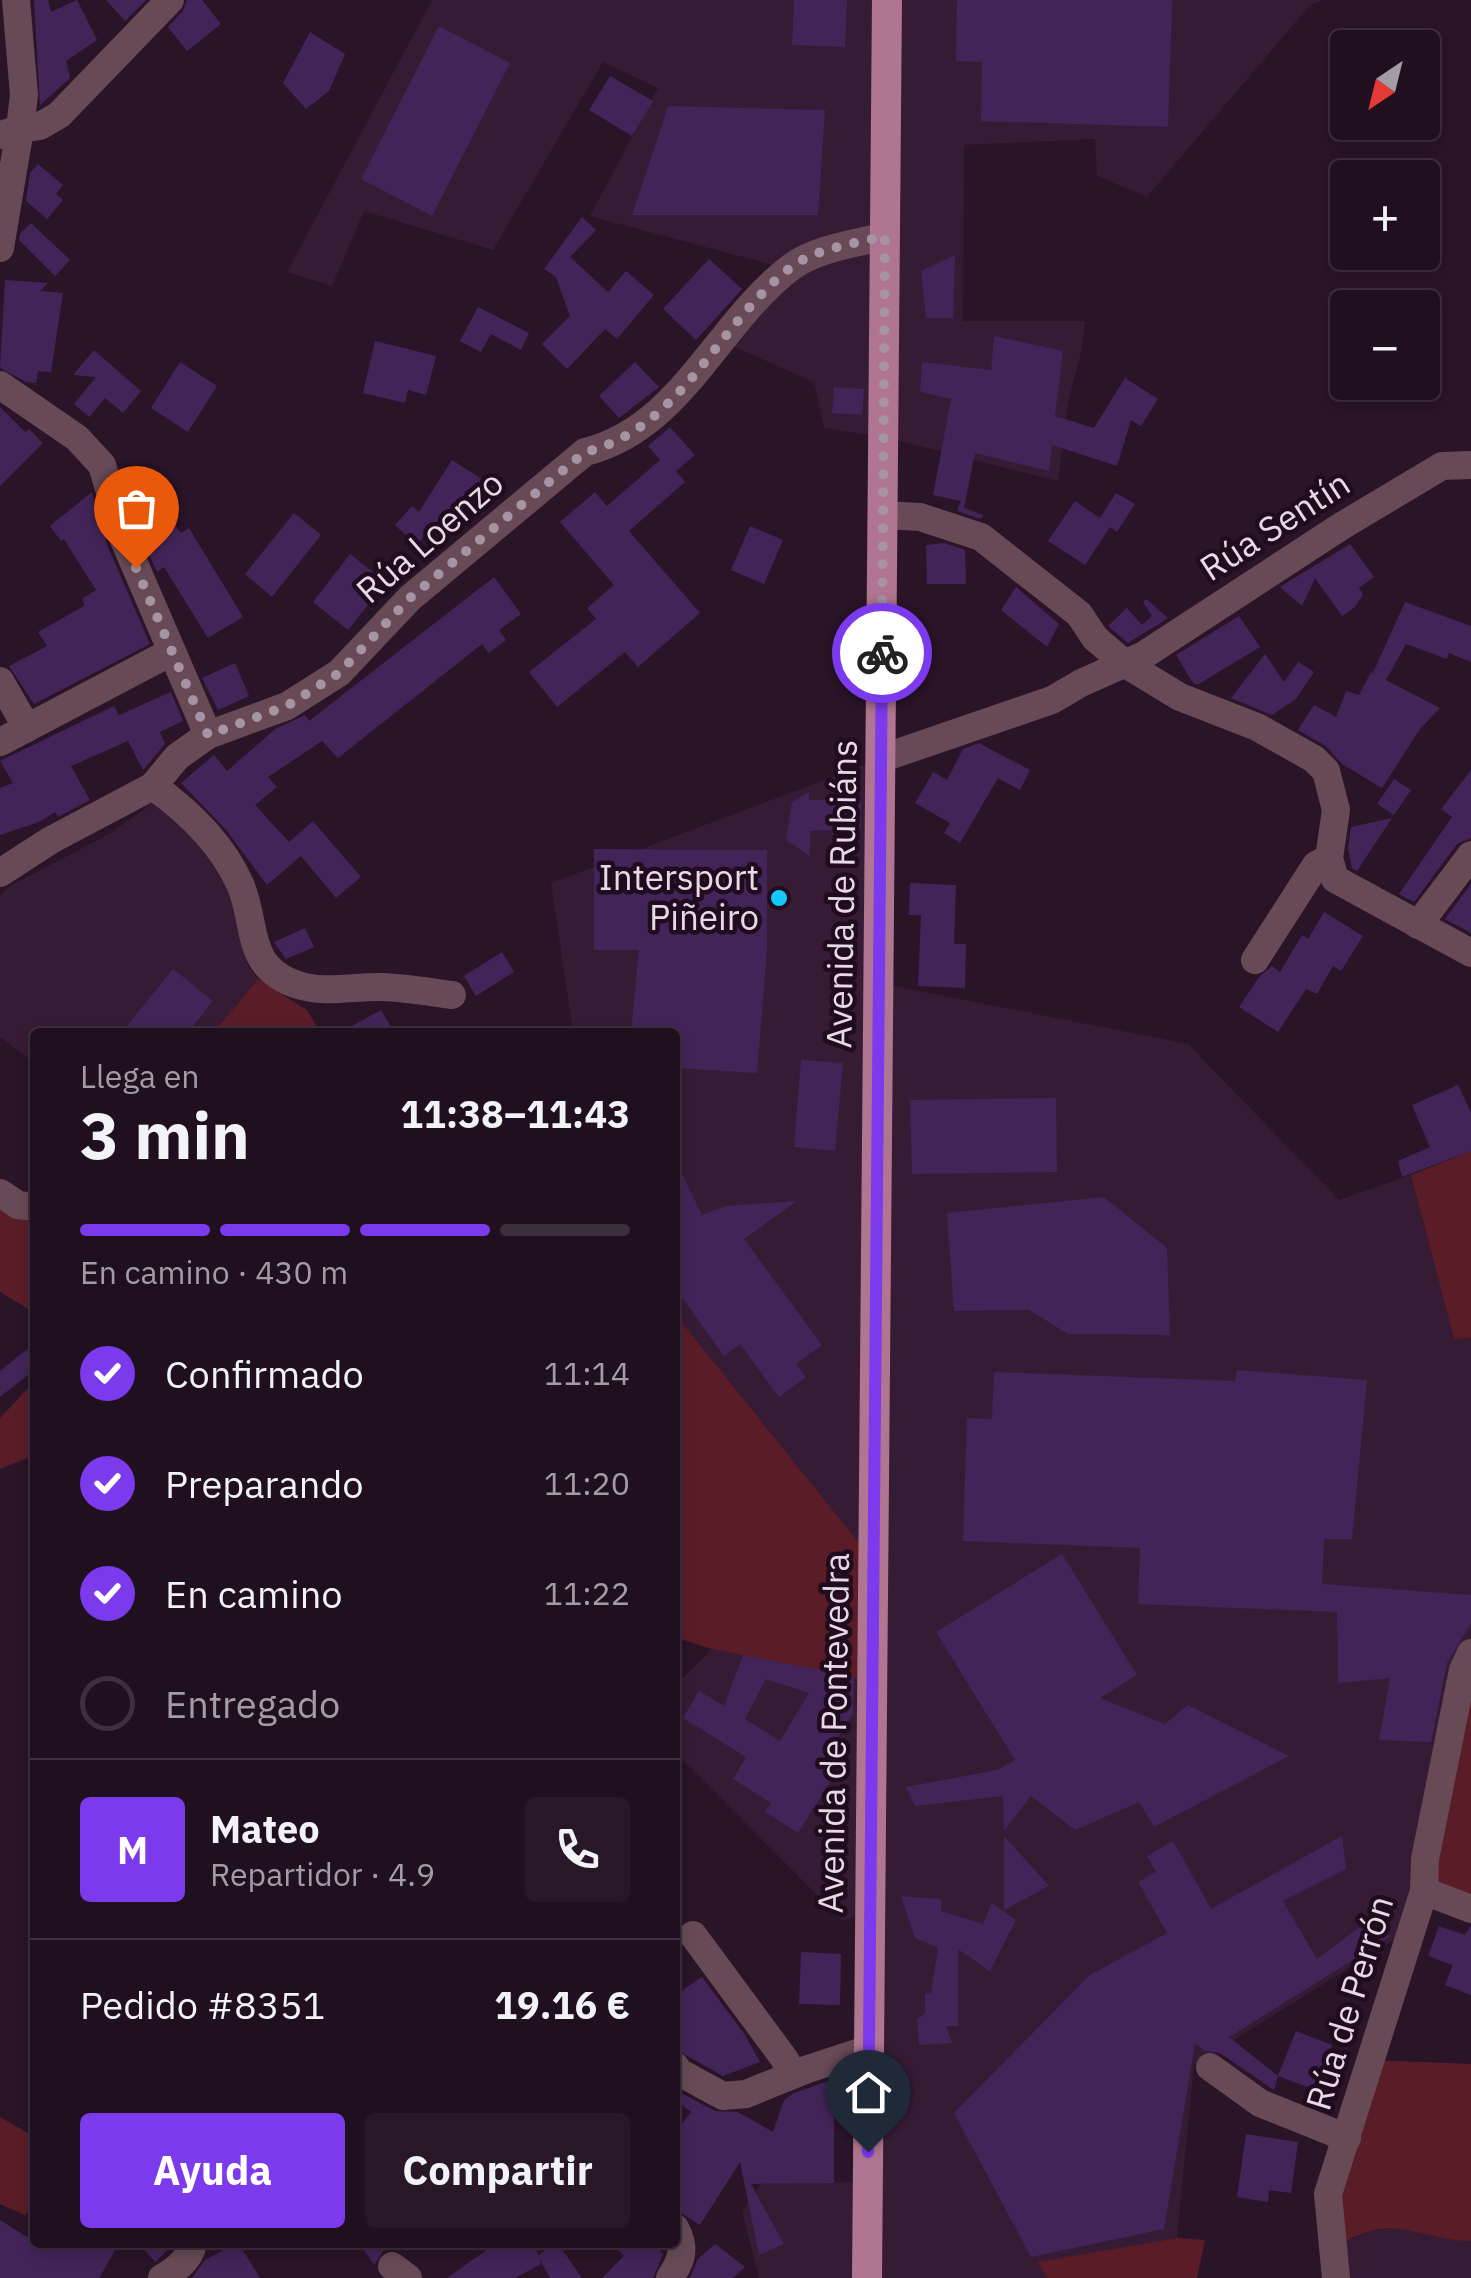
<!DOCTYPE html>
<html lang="es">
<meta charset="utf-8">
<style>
body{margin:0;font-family:"IBM Plex Sans",sans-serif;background:#281827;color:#f1f3f6;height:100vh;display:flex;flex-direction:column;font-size:38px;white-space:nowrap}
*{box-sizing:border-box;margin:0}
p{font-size:32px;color:#a29ca4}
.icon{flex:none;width:55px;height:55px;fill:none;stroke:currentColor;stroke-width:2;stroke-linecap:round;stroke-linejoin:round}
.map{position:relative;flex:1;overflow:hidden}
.side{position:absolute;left:30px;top:1028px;width:650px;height:1220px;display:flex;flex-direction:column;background:#200f1e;border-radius:10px;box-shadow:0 5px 15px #0003,0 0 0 2px #3d2f3c}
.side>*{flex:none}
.needle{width:65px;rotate:215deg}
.controls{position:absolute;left:1330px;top:30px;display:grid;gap:20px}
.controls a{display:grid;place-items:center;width:110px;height:110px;border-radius:10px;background:#200f1e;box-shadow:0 5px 15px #0003,0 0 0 2px #3d2f3c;font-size:50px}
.pin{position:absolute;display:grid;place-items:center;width:85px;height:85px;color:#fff;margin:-102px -42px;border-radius:50% 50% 50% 0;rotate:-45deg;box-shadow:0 0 10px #0007}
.pin .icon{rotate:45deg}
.courier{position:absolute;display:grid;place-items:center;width:100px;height:100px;margin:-50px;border:8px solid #7c3aed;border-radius:50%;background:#fff;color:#222;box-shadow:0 2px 12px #0007}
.overview em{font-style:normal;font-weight:700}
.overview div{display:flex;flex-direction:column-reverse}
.overview{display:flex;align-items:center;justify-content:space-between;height:170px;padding:0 50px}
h1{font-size:65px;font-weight:700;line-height:75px}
.bar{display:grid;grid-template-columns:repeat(4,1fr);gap:15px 10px;align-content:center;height:120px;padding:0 50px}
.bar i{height:12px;border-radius:8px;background:#3d2f3c}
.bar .on{background:#7c3aed}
.bar p{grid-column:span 4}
.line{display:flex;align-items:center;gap:25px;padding:0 50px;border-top:2px solid #3d2f3c}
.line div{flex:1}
.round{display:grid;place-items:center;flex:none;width:105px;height:105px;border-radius:10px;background:#281827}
ol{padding:0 50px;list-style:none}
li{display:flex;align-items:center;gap:30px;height:110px}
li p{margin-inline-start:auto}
li .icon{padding:10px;border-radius:50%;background:#7c3aed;color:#fff;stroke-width:4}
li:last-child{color:#a29ca4}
li i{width:55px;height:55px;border:5px solid #3d2f3c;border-radius:50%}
.cta{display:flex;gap:20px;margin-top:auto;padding:20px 50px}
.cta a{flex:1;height:115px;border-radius:10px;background:#7c3aed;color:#fff;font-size:40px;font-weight:700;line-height:115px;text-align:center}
.cta a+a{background:#281827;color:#f1f3f6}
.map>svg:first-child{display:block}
.built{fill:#361b34}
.green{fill:#5a1d28}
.building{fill:#432459;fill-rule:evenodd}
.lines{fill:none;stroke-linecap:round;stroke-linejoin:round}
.street{stroke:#674a56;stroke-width:28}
.primary{stroke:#b07590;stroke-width:30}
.done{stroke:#a694a4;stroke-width:10;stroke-dasharray:0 18}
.route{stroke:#7c3aed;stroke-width:12}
.poi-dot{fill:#13cafb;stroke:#200b1f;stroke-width:4}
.labels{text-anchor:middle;stroke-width:9;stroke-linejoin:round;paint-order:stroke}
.street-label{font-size:35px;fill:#e8d9e6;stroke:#200b1f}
.poi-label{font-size:35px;fill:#e8d9e6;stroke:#200b1f;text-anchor:end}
</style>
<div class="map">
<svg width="1471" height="2278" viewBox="0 0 1471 2278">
<rect width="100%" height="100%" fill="#2a1428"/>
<g class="built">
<path d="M 432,0 L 1324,0 L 1310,5 L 1147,197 L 1097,176 L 1095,139 L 964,145 L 963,321 L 1085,321 L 1082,348 L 1068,403 L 1058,481 L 883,437 L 824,428 L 814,382 L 719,340 L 787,269 L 590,216 L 658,88 L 603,62 L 493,250 L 364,211 L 332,286 L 287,272 Z"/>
<path d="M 880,759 L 879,983 L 1188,1044 L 1339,1200 L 1411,1175 L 1454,1339 L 1471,1338 L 1471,1653 L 1413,1928 L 1194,2065 L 1177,2238 L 1038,2262 L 1048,2278 L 759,2278 L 742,2211 L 761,2184 L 867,2182 L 869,1910 L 843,1921 L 675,1752 L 675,1686 L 712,1649 L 872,1681 L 873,1560 L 675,1314 L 675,1032 L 573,1032 L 551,883 Z"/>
<path d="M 160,798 L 191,828 L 222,875 L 238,909 L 248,965 L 258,979 L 214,1032 L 35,1032 L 35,1064 L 0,1037 L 0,897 L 8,887 L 109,834 Z"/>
<path d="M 1397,2228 L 1471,2236 L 1471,2278 L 1338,2278 L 1333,2248 L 1371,2230 Z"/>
</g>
<g class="green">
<path d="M 258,979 L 307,1010 L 320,1032 L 214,1032 Z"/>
<path d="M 1471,1151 L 1471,1338 L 1454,1339 L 1411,1175 Z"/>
<path d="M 0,1206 L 35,1224 L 35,1313 L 0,1292 Z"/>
<path d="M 675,1314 L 873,1560 L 872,1681 L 712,1649 L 675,1637 Z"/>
<path d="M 35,1381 L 35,1455 L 0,1469 L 0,1418 Z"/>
<path d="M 1471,1653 L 1471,1909 L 1424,1891 Z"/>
<path d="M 1371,2060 L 1471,2064 L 1471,2241 C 1437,2242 1402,2221 1370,2231 C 1357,2235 1345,2242 1333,2248 L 1328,2194 Z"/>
<path d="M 0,2117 L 35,2137 L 35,2203 L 25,2215 L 0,2204 Z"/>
<path d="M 1177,2238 L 1205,2240 L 1197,2278 L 1048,2278 L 1037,2262 Z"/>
</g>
<g class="building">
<path d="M 34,0 L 48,0 L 51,12 L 77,0 L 97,40 L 66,61 L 70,78 L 40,105 Z"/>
<path d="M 106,0 L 146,0 L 125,21 Z"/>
<path d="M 187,0 L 202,0 L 221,24 L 187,51 L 168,27 L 183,11 Z"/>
<path d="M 794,0 L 847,0 L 845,47 L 792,45 Z"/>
<path d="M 957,0 L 1172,0 L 1168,127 L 981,121 L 982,62 L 956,61 Z"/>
<path d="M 439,26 L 510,63 L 432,216 L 361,179 Z"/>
<path d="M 310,32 L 345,54 L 329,91 L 306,109 L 283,83 Z"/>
<path d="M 610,76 L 653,101 L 632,136 L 589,110 Z"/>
<path d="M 668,106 L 825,110 L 818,215 L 632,215 Z"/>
<path d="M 38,164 L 63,185 L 56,194 L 63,200 L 47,219 L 26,201 L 30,173 Z"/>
<path d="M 582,217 L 596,230 L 570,257 L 608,292 L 626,271 L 654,295 L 617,339 L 605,329 L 567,369 L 542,344 L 570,316 L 556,277 L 544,269 Z"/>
<path d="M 31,223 L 70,260 L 55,276 L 19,240 L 20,234 Z"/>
<path d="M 955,255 L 953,318 L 926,318 L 921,271 Z"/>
<path d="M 709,259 L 742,289 L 696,340 L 663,309 Z"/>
<path d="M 5,280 L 48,283 L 40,291 L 63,293 L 51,372 L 38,371 L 36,383 L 26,382 L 0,368 Z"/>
<path d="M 478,307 L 529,333 L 521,350 L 491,334 L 481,352 L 460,341 Z"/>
<path d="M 994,336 L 1063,351 L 1055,416 L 1094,428 L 1125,378 L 1158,399 L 1141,426 L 1131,420 L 1117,466 L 1052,445 L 1049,471 L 975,453 L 964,508 L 983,515 L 981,519 L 957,511 L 961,501 L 933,495 L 951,399 L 920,392 L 922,362 L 991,370 Z"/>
<path d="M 375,341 L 436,356 L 426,395 L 408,390 L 405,403 L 363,393 Z"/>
<path d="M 94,350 L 141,391 L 123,413 L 105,398 L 89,417 L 74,404 L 96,377 L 73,375 Z"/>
<path d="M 180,362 L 217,386 L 188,432 L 151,408 Z"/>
<path d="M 635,362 L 659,387 L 619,418 L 599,396 Z"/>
<path d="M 834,387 L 864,389 L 862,415 L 832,413 Z"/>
<path d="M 0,407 L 25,432 L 29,429 L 43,443 L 0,486 Z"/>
<path d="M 670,427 L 695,455 L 676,471 L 685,482 L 629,531 L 700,613 L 638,667 L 625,652 L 557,707 L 529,672 L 596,619 L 587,608 L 614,585 L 560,522 L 595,492 L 607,506 L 660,460 L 648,446 Z"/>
<path d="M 452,460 L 499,490 L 482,515 L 458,500 L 416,545 L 395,525 L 412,506 L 419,512 Z"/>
<path d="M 92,492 L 108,547 L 150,644 L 34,704 L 9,666 L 47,646 L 38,632 L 84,606 L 83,598 L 96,590 L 64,539 L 61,541 L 50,526 Z"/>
<path d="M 1116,493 L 1135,504 L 1117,532 L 1110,527 L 1085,565 L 1048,541 L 1075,501 L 1100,518 Z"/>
<path d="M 151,498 L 181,533 L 189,528 L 243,617 L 208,638 L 164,567 L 157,572 L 140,534 L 133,508 Z"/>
<path d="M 294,513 L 321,535 L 272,597 L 245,574 Z"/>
<path d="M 750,526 L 783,540 L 764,584 L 731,570 Z"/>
<path d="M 944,543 L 965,550 L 966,584 L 927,584 L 926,545 Z"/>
<path d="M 1350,544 L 1374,577 L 1359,588 L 1363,595 L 1355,607 L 1342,616 L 1315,578 L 1302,606 L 1280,587 Z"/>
<path d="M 350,554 L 386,582 L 348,630 L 313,602 Z"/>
<path d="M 494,577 L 521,614 L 499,630 L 506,640 L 489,653 L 482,644 L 338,758 L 322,741 L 268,777 L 277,787 L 255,805 L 289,842 L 313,821 L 361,877 L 336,898 L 301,856 L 267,885 L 227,831 L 181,783 L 214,755 L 227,771 L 275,729 L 305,715 L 309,721 Z"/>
<path d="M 1016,587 L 1059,624 L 1047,647 L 1001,610 Z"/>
<path d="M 1146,599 L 1168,618 L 1128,643 L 1108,626 L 1127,608 L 1142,625 L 1152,616 L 1143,602 Z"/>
<path d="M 1405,602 L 1471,626 L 1471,662 L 1449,653 L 1447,659 L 1406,644 L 1386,680 L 1440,708 L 1420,729 L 1382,788 L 1342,764 L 1326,746 L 1298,730 L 1314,705 L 1336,717 L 1346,691 L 1359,695 L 1371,672 L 1373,673 Z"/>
<path d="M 1239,616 L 1260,647 L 1197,685 L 1193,683 L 1176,655 Z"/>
<path d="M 1265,654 L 1284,682 L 1298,662 L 1314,672 L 1296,699 L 1272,715 L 1231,698 Z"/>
<path d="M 235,663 L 249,696 L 218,710 L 202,678 Z"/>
<path d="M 171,692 L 183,721 L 160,732 L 165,744 L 143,770 L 128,741 L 71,766 L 90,800 L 58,817 L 55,812 L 39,822 L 0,835 L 0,788 L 13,783 L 0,761 L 114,706 L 119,715 Z"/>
<path d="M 979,743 L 1030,770 L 1020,790 L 998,778 L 960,843 L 944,833 L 950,823 L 915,803 L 933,772 L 947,780 L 963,749 Z"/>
<path d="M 1471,770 L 1471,838 L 1457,844 L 1414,902 L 1399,894 L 1452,817 L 1441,809 Z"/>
<path d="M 1394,779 L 1411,790 L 1394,815 L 1377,804 Z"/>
<path d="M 809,792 L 809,800 L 861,800 L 861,829 L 810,831 L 810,856 L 786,840 L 792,802 Z"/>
<path d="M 1392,818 L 1357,871 L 1352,868 L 1348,849 L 1351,827 Z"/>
<path d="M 594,849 L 767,850 L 767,951 L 757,1073 L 675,1068 L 675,1032 L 631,1032 L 639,950 L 594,950 Z"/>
<path d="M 910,883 L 956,885 L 954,944 L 966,944 L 965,988 L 918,986 L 921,915 L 909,915 Z"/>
<path d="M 1471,884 L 1471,933 L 1445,919 Z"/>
<path d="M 1324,912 L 1363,936 L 1341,971 L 1333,966 L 1317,994 L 1306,989 L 1278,1032 L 1239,1007 L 1259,977 L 1272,966 L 1280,972 L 1302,935 L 1308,939 Z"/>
<path d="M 305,928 L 314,947 L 286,959 L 274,942 Z"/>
<path d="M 502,952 L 514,972 L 476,996 L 464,976 Z"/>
<path d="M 173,969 L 213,1001 L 188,1032 L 122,1032 Z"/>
<path d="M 381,1010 L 394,1032 L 341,1032 Z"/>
<path d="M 801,1060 L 843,1063 L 835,1151 L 794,1147 Z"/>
<path d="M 1458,1085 L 1471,1113 L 1471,1151 L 1402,1177 L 1398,1161 L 1430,1147 L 1412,1105 Z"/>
<path d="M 1056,1098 L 1057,1172 L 912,1174 L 910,1100 Z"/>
<path d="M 675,1160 L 702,1215 L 726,1206 L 797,1201 L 744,1239 L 822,1345 L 796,1364 L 806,1377 L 779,1397 L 740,1344 L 724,1356 L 675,1288 Z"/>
<path d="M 1104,1197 L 1167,1248 L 1170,1335 L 1068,1334 L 1029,1310 L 954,1311 L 947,1213 Z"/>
<path d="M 35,1343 L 35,1369 L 0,1397 L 0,1371 Z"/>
<path d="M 1237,1370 L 1367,1380 L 1352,1539 L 1324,1539 L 1322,1584 L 1471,1595 L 1471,1623 L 1447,1663 L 1431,1742 L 1379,1740 L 1390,1678 L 1338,1683 L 1337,1612 L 1138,1604 L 1140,1548 L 963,1541 L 967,1418 L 992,1419 L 994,1372 L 1235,1381 Z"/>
<path d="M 1062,1554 L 1137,1675 L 1100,1698 L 1165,1724 L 1188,1705 L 1289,1756 L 1154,1827 L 1139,1802 L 1075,1830 L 1031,1796 L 1004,1831 L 1003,1796 L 915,1806 L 906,1787 L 997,1770 L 1015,1760 L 936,1632 Z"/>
<path d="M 743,1655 L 854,1677 L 853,1714 L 820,1765 L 834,1775 L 798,1833 L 765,1812 L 771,1803 L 733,1779 L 746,1757 L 683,1718 L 699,1691 L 724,1706 ZM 766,1679 L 809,1693 L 780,1741 L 745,1719 Z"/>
<path d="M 1004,1836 L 1049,1886 L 1004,1910 Z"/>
<path d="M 1342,1836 L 1346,1869 L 1283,1901 L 1317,1959 L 1358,1928 L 1391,1936 L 1229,2037 L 1278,2076 L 1274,2090 L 1220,2053 L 1205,2051 L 1195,2043 L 1164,2229 L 1031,2257 L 954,2113 L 1090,1975 L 1167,1933 L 1138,1882 L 1156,1872 L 1147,1856 L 1173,1841 L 1211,1909 Z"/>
<path d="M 901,1896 L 941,1899 L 941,1911 L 983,1924 L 992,1903 L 1016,1920 L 990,1971 L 958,1949 L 958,2026 L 946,2026 L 952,2043 L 919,2045 L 917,2019 L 925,2014 L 925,1993 L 931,1993 L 938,1948 L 915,1938 Z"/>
<path d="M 1439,1926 L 1465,1935 L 1471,1926 L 1471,1995 L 1445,1985 L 1453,1965 L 1428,1956 Z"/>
<path d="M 801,1952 L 841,1954 L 840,2005 L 799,2004 Z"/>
<path d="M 702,1977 L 745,2035 L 760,2062 L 723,2076 L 675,2049 L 675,1995 Z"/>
<path d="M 1296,2031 L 1332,2045 L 1315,2090 L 1278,2076 Z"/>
<path d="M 834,2079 L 834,2183 L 751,2184 L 784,2244 L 759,2255 L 740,2162 L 700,2225 L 675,2209 L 675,2133 L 691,2112 L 675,2100 L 675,2090 L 715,2111 L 738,2112 L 773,2132 L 784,2100 L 794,2093 Z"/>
<path d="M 1246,2134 L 1298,2142 L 1291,2193 L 1269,2190 L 1268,2202 L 1237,2197 Z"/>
<path d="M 0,2220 L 35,2242 L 120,2242 L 99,2278 L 0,2278 Z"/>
<path d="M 138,2242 L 175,2242 L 175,2243 L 155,2262 Z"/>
<path d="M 238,2242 L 260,2278 L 192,2278 L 205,2260 Z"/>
<path d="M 359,2242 L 406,2242 L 396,2249 L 384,2250 L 374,2265 Z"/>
<path d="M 498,2242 L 534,2242 L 541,2264 L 515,2278 L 447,2278 Z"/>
<path d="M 555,2242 L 557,2242 L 582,2278 L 550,2278 L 538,2256 Z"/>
<path d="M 611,2242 L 652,2242 L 663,2254 L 653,2278 L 602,2278 L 624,2256 Z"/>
<path d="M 715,2244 L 745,2267 L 733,2278 L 690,2278 L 698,2259 Z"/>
</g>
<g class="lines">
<g class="street">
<path d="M 0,135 L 20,129 L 24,95 L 16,0"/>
<path d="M 0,248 L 20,129 L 40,126 L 59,115 L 170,0"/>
<path d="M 0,385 L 77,438 L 102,465 L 124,540 L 208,735"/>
<path d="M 883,515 L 920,517 L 981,537 L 1079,614 L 1095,638 L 1124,663 L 1180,697 L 1257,727 L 1314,759 L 1326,771 L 1336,810 L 1329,858 L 1335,879 L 1471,953"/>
<path d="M 0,681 L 27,728"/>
<path d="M 0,742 L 171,652"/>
<path d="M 880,759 L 1052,700 L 1081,683 L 1144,655 L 1340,527 L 1442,466 L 1471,465"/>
<path d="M 153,786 C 188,811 222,844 240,884 C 258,924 243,967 298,985 C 326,994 354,986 383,987 C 406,988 429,992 452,995"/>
<path d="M 0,873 L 51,840 L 153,786 L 177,757 L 208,735 L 287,706 L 339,673 L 410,598 L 585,452 C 681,428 716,325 790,268 C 816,248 854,244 885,236"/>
<path d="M 1418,925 L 1471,855"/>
<path d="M 1255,960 L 1316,865 L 1329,858"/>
<path d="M 0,1193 L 18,1205 L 35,1207"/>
<path d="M 1424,1891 L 1471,1909"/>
<path d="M 693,1935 L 786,2061 L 788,2077"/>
<path d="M 675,2066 L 679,2072 L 723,2096 L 746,2094 L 805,2070 L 869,2049"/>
<path d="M 1210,2067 L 1260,2103 L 1347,2138"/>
<path d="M 392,2266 L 408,2278"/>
<path d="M 162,2278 C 176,2270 191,2259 193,2242"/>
<path d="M 670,2278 C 682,2260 686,2248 675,2228"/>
<path d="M 1336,2278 L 1328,2194 L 1424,1891 L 1425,1859 L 1463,1670 L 1471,1653"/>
</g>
<path class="primary" d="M 867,2278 L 887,0"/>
</g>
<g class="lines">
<path class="done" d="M 136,568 L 208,735 L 287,706 L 339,673 L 410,598 L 585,452 C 681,429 717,325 790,268 C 816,248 854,244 885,236 L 882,653"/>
<path class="route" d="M 868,2152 L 882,653"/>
</g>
<circle class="poi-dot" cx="779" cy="898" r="10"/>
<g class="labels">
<g class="street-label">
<text transform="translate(1275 526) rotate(-33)" y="12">Rúa Sentín</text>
<text transform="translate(430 537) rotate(-41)" y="12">Rúa Loenzo</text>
<text transform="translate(842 894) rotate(-89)" y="12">Avenida de Rubiáns</text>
<text transform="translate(834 1733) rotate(-89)" y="12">Avenida de Pontevedra</text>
<text transform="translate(1350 2003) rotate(-73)" y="12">Rúa de Perrón</text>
</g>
<g class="poi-label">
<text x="759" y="890">Intersport<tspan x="759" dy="40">Piñeiro</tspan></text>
</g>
</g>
</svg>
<div class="controls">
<a><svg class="needle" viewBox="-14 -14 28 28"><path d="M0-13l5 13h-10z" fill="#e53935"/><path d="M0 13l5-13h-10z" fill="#a29ca4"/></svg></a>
<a>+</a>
<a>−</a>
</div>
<div class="pin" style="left:136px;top:568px;background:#ea580c"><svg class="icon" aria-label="bag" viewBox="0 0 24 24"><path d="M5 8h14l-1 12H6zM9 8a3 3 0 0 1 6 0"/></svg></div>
<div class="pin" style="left:868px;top:2152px;background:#1f2937"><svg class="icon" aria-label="home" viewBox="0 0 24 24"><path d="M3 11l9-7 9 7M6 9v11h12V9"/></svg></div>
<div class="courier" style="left:882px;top:653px"><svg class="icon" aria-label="bike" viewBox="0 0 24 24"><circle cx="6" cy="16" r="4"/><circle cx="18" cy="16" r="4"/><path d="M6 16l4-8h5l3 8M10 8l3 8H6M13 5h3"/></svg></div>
<section class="side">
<div class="overview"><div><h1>3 min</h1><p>Llega en</p></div><em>11:38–11:43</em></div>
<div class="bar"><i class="on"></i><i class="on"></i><i class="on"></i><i></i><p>En camino · 430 m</p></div>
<ol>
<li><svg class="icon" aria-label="check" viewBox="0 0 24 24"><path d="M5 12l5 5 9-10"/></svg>Confirmado<p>11:14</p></li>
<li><svg class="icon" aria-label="check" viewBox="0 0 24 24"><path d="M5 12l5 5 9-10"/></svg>Preparando<p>11:20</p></li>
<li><svg class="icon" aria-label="check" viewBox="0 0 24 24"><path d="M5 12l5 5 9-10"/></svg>En camino<p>11:22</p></li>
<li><i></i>Entregado</li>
</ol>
<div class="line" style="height:180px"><b class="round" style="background:#7c3aed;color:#fff">M</b><div><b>Mateo</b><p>Repartidor · 4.9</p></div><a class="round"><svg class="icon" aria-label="phone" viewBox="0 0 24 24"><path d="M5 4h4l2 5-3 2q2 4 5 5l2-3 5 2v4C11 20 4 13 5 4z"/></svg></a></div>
<div class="line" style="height:130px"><div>Pedido #8351</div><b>19.16 €</b></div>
<div class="cta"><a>Ayuda</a><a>Compartir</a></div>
</section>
</div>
